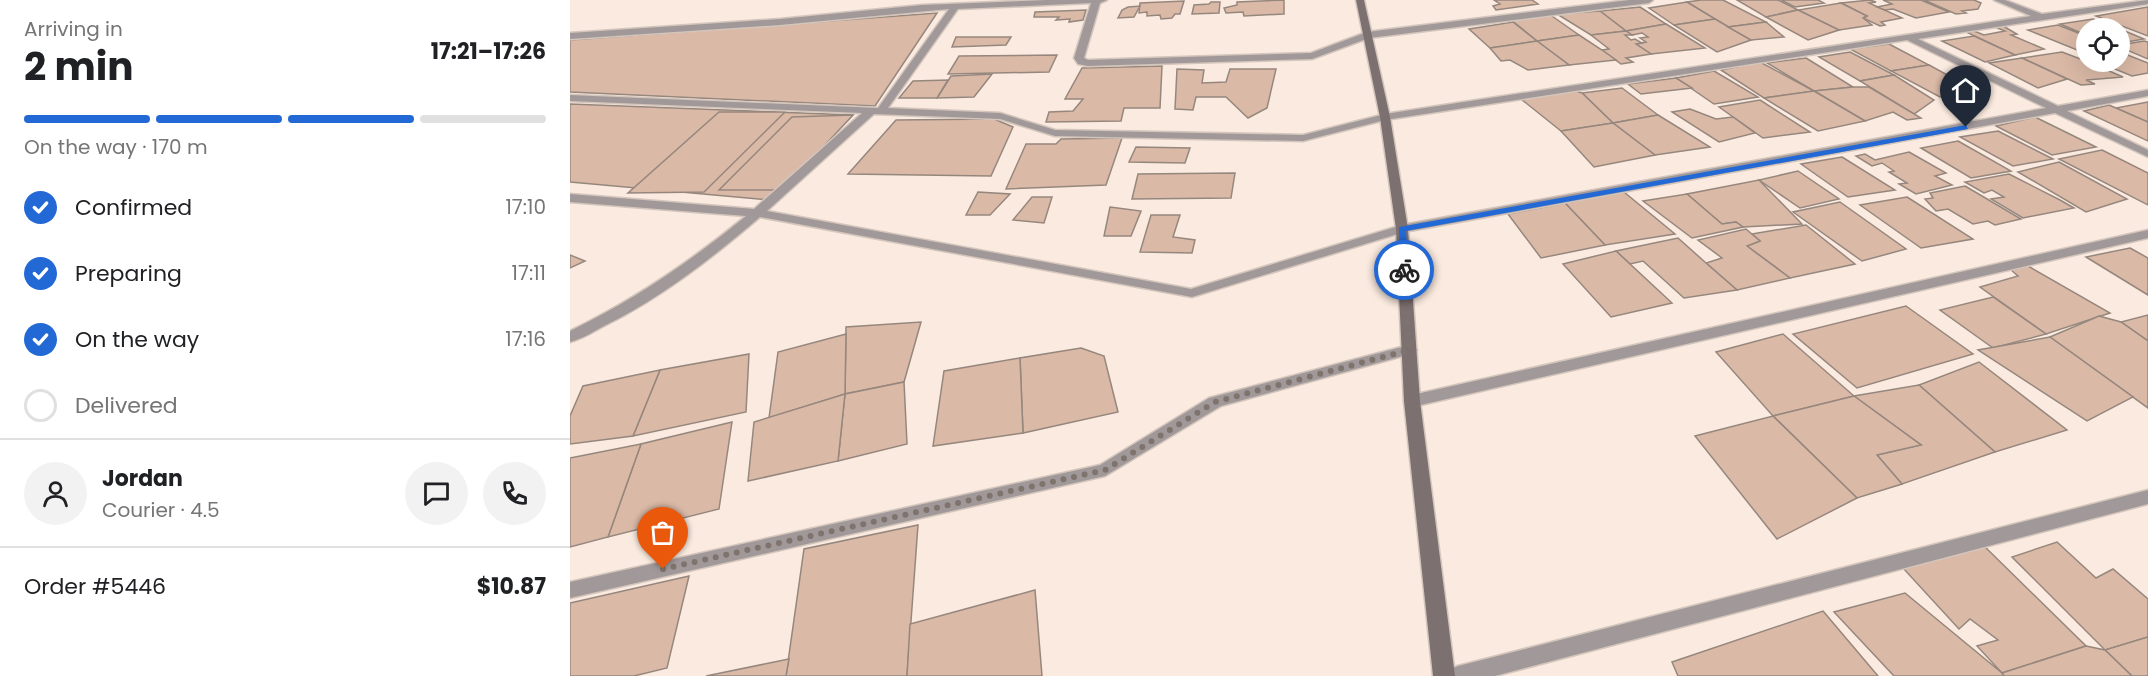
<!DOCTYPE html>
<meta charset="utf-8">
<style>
body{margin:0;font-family:Poppins,sans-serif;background:#f2f2f2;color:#202124;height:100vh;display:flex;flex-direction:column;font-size:22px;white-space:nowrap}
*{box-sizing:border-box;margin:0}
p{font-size:20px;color:#757577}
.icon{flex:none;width:33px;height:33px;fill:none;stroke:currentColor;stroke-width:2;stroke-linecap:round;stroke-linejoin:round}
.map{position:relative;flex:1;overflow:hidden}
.details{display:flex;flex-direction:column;background:#fff;width:570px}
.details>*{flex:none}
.fabs{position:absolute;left:1506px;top:18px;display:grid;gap:12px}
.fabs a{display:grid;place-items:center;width:54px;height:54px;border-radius:50%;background:#fff;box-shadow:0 6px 24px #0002;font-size:30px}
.pin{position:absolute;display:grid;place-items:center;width:51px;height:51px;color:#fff;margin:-62px -26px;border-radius:50% 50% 50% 0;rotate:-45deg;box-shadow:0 0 6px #0007}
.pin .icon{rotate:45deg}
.courier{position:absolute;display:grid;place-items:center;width:60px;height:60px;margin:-30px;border:4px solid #2369d5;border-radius:50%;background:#fff;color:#222;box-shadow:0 2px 8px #0007}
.summary em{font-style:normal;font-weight:700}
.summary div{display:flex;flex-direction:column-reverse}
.summary{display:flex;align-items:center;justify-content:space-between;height:102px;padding:0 24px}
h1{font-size:39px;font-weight:700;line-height:45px}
.bar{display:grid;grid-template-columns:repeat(4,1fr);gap:9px 6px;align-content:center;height:72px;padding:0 24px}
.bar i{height:8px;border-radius:4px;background:#e0e0e0}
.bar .selected{background:#2369d5}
.bar p{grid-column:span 4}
.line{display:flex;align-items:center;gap:15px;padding:0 24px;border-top:2px solid #e0e0e0}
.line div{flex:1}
.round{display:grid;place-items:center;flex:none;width:63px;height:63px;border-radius:32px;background:#f2f2f2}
ol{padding:0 24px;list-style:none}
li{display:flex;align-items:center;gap:18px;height:66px}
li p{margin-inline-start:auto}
li .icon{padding:6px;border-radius:50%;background:#2369d5;color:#fff;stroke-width:4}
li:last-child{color:#757577}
li i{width:33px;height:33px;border:3px solid #e0e0e0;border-radius:50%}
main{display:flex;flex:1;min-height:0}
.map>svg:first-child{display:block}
.building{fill:#dab9a6;stroke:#96877e;stroke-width:1.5}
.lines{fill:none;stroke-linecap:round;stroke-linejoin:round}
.street-casing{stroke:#d4c6bc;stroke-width:3}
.secondary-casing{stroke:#d4c6bc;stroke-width:3}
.street{fill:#a19999;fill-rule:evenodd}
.secondary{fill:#7d7071;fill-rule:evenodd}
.route{fill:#2369d5}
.done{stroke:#7e746d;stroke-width:6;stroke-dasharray:0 10.8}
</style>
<main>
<section class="details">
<div class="summary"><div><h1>2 min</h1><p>Arriving in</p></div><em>17:21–17:26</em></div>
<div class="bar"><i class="selected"></i><i class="selected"></i><i class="selected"></i><i></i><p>On the way · 170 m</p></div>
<ol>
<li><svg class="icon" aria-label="check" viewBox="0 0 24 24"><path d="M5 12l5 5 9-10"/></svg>Confirmed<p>17:10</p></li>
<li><svg class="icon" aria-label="check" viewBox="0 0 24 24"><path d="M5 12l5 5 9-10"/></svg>Preparing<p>17:11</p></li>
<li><svg class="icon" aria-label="check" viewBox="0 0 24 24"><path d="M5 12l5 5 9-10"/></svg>On the way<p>17:16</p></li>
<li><i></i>Delivered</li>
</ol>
<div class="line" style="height:108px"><a class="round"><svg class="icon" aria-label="person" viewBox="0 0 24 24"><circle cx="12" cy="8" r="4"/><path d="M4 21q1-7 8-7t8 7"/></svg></a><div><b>Jordan</b><p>Courier · 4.5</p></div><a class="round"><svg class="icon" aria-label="chat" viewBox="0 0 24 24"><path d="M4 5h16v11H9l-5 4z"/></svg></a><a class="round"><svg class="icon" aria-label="phone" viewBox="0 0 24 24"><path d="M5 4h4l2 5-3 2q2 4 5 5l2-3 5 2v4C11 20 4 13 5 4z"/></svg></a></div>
<div class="line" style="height:78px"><div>Order #5446</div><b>$10.87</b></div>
</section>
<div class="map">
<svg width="1578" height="676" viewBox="0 0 1578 676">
<rect width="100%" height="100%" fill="#faeadf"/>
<g class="building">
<path d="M 714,0 L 714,14 L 674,16 L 673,12 L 656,13 L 654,8 L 667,5 L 667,2 Z"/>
<path d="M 924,0 L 962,0 L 968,4 L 926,10 L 923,6 L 930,4 Z"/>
<path d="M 1131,0 L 1153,0 L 1196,22 L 1158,27 L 1117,2 Z"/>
<path d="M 1167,0 L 1208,0 L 1228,10 L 1196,17 Z"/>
<path d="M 1211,0 L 1248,0 L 1254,3 L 1225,7 Z"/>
<path d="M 1300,0 L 1306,2 L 1299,3 L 1332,18 L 1311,22 L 1315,25 L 1310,26 L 1293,18 L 1297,16 L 1271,3 Z"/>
<path d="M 1313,0 L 1351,0 L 1379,12 L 1346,18 L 1323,9 L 1315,10 L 1307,7 L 1322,4 Z"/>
<path d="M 1354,0 L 1404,0 L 1411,3 L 1408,9 L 1392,11 L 1396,13 L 1386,14 Z"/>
<path d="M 614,1 L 610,14 L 605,14 L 602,18 L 591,19 L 590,15 L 577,16 L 577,12 L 569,13 L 570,3 Z"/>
<path d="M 641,2 L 650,2 L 649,13 L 622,14 L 624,5 L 639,4 Z"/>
<path d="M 1117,2 L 1145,19 L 1104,25 L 1079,8 Z"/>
<path d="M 1271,3 L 1297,16 L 1293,18 L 1302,25 L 1269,30 L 1228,10 Z"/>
<path d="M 570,6 L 564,17 L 548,18 L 552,10 L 558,7 Z"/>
<path d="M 1070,7 L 1096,24 L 1056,31 L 1030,11 Z"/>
<path d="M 1578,7 L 1578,36 L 1526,16 Z"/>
<path d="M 516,10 L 513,20 L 499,22 L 500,19 L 486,20 L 489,17 L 464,17 L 465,12 Z"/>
<path d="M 1228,10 L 1269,30 L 1238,40 L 1196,17 Z"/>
<path d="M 1030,11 L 1056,31 L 1021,35 L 987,14 Z"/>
<path d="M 367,13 L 305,106 L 0,92 L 0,40 Z"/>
<path d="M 979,14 L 1009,35 L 967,41 L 940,19 Z"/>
<path d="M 1145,19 L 1181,40 L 1147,52 L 1104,25 Z"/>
<path d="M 1523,19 L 1547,28 L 1516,28 L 1516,35 L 1490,24 Z"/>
<path d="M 943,22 L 967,41 L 920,48 L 899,29 Z"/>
<path d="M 1196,22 L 1214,37 L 1181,40 L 1158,27 Z"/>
<path d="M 1096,24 L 1135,48 L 1081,54 L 1066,44 L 1076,42 L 1070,38 L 1078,37 L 1072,33 L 1062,35 L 1056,31 Z"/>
<path d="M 1488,25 L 1516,36 L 1516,48 L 1507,50 L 1458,30 Z"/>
<path d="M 1433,26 L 1447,34 L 1441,35 L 1474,49 L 1445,55 L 1396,32 L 1404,31 L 1414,35 L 1435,31 L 1425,27 Z"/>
<path d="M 1550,29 L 1574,39 L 1550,43 Z"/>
<path d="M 1056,31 L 1062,35 L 1055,35 L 1061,40 L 1065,39 L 1072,43 L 1066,44 L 1081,54 L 1056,58 L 1063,62 L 1051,64 L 1032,50 L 1039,49 L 1021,35 Z"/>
<path d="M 1009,35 L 1032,50 L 1046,60 L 999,65 L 967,41 Z"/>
<path d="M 1404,36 L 1445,55 L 1415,62 L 1372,41 Z"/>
<path d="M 386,37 L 441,37 L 436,45 L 382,47 Z"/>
<path d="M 967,41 L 999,65 L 958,70 L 940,60 L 931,61 L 920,48 Z"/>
<path d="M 1574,41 L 1578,42 L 1578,59 L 1550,47 L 1550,45 Z"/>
<path d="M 1319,44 L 1359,65 L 1321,71 L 1280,49 Z"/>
<path d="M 1280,52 L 1324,75 L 1290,81 L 1249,57 Z"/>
<path d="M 1492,52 L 1521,63 L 1553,77 L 1516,80 L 1525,84 L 1511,85 L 1452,58 Z"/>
<path d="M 1550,52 L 1578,63 L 1578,73 L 1562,76 L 1528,62 L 1550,62 Z"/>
<path d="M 487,55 L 479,72 L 378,74 L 389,56 Z"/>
<path d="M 1236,58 L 1283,87 L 1244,91 L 1197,63 Z"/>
<path d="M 1452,58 L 1497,79 L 1468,88 L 1419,63 Z"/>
<path d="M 1190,62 L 1244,91 L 1194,98 L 1151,70 Z"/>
<path d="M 1359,65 L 1407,91 L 1370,97 L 1321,71 Z"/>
<path d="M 592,66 L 590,108 L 554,108 L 551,121 L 476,122 L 479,112 L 503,111 L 513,99 L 495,99 L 512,68 Z"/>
<path d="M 607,69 L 634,70 L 632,83 L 656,82 L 660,69 L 706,69 L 697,108 L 678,118 L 656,97 L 626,97 L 623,110 L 605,109 Z"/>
<path d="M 1144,71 L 1188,97 L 1144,104 L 1106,78 Z"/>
<path d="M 422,74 L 404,97 L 367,98 L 381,76 Z"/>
<path d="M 1324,75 L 1364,100 L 1344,114 L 1290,81 Z"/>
<path d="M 1106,78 L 1122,88 L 1071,94 L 1058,84 Z"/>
<path d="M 378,80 L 367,98 L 329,98 L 343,81 Z"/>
<path d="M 1283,87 L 1299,87 L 1351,118 L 1337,120 L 1323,112 L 1295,121 L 1244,91 Z"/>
<path d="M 1052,88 L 1088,115 L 1043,123 L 1012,93 Z"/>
<path d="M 1006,91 L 1012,93 L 1043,123 L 991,131 L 951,99 Z"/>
<path d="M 1244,91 L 1295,121 L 1248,131 L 1194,98 Z"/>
<path d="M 1190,100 L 1240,132 L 1193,138 L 1149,107 Z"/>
<path d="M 1578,102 L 1578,122 L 1546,108 Z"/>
<path d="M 0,104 L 283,115 L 199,200 L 0,182 Z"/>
<path d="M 1539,105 L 1578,122 L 1578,141 L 1514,111 Z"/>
<path d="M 1120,109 L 1146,119 L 1163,117 L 1185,133 L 1149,142 L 1102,112 Z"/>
<path d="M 149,112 L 215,112 L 134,192 L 58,193 Z"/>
<path d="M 283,115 L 213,190 L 149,190 L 222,117 Z"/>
<path d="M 1088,115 L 1140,147 L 1085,155 L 1043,123 Z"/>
<path d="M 1465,117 L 1526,147 L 1482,155 L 1426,126 Z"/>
<path d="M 424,119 L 443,127 L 421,176 L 278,174 L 326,120 Z"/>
<path d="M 1043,123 L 1085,155 L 1024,167 L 991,131 Z"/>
<path d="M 1428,131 L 1483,159 L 1443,166 L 1390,137 Z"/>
<path d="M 552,138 L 536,185 L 436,189 L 456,144 L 486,144 L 491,139 Z"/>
<path d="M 1388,141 L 1441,171 L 1401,178 L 1351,148 Z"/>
<path d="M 566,147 L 620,148 L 615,163 L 559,162 Z"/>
<path d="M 1532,150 L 1578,173 L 1578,205 L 1489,159 Z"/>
<path d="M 1339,152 L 1376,173 L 1365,176 L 1382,185 L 1346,194 L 1329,184 L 1337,183 L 1319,172 L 1324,171 L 1312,163 L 1302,166 L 1286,156 L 1295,154 L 1305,160 Z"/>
<path d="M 1272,157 L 1325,190 L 1278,197 L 1231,164 Z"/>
<path d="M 1489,162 L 1557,199 L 1516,212 L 1448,172 Z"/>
<path d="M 1228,171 L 1269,199 L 1230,208 L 1189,180 Z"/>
<path d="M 665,173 L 661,198 L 562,199 L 568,174 Z"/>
<path d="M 1439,174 L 1490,200 L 1504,208 L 1453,218 L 1421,199 L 1434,197 L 1422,190 L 1414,193 L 1395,182 Z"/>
<path d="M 1189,180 L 1232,224 L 1173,227 L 1166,222 L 1152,224 L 1117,194 Z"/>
<path d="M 1395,186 L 1451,219 L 1425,225 L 1418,221 L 1403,224 L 1378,209 L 1366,211 L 1355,199 L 1363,198 L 1360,193 Z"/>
<path d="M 408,192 L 440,194 L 420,215 L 396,215 Z"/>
<path d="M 1054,192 L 1105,234 L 1035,245 L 995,203 Z"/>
<path d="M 1117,194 L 1152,224 L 1166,222 L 1173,227 L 1122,238 L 1073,201 Z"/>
<path d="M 462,197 L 482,197 L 474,223 L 443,220 Z"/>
<path d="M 1337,197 L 1403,239 L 1351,248 L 1290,205 Z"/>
<path d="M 1270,202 L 1336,249 L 1292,261 L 1223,212 Z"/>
<path d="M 995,203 L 1035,245 L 971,258 L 938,214 Z"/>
<path d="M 540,207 L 571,211 L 561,236 L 534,236 Z"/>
<path d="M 581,215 L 610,215 L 603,237 L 625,240 L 622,253 L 570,252 Z"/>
<path d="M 1236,225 L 1285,264 L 1220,278 L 1177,246 L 1190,241 L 1182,234 Z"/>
<path d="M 1176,229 L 1190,241 L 1177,246 L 1220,278 L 1167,290 L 1136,263 L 1152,258 L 1128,240 Z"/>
<path d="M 1108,238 L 1136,263 L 1167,290 L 1114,298 L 1073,261 L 1060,264 L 1046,251 Z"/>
<path d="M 1560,248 L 1578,258 L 1578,295 L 1516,257 Z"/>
<path d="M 1046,251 L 1102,303 L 1041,317 L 993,264 Z"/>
<path d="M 0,255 L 15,261 L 0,268 Z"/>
<path d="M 1458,266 L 1540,313 L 1476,334 L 1410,287 L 1448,276 L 1441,270 Z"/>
<path d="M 1423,297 L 1476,334 L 1423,348 L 1370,310 Z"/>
<path d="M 1336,306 L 1403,354 L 1287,388 L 1223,334 Z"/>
<path d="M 1578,315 L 1578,341 L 1551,322 Z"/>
<path d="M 1529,316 L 1551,322 L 1578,341 L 1578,408 L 1480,337 Z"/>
<path d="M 351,322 L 334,382 L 275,394 L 276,327 Z"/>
<path d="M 276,334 L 275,394 L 199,418 L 208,352 Z"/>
<path d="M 1213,334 L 1284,396 L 1203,416 L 1146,352 Z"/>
<path d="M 1480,337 L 1563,397 L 1517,421 L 1408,350 Z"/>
<path d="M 511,348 L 534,356 L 548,412 L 453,433 L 450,358 Z"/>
<path d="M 179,354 L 176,412 L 63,436 L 90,370 Z"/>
<path d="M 450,358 L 453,433 L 363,446 L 374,371 Z"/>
<path d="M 1409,362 L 1497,430 L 1425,452 L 1349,385 Z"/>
<path d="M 90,370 L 63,436 L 0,444 L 0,416 L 13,386 Z"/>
<path d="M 334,382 L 337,444 L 268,461 L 275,394 Z"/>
<path d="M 1349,385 L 1425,452 L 1332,484 L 1307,455 L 1351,445 L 1284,396 Z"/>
<path d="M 275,394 L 268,461 L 178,481 L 184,422 Z"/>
<path d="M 1284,396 L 1351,445 L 1307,455 L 1332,484 L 1287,498 L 1203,416 Z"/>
<path d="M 1203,416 L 1287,498 L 1207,539 L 1125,436 Z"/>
<path d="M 162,422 L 149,509 L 38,537 L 71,444 Z"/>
<path d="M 71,444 L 38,537 L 0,547 L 0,458 Z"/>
<path d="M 348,525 L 337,676 L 216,676 L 234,549 Z"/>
<path d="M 1487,542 L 1526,578 L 1543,569 L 1578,599 L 1578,637 L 1535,650 L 1442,557 Z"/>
<path d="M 1412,544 L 1516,646 L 1432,673 L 1407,646 L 1428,640 L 1400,619 L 1389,629 L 1332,567 Z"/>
<path d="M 119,576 L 97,668 L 64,676 L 0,676 L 0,603 Z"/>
<path d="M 465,590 L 472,676 L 337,676 L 340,624 Z"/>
<path d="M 1335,593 L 1432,673 L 1434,676 L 1324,676 L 1264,612 Z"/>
<path d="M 1253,611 L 1308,676 L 1108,676 L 1102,662 Z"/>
<path d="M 1578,637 L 1578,676 L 1562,676 L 1535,650 Z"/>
<path d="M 1516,646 L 1535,650 L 1562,676 L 1434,676 L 1432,673 Z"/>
<path d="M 219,659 L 216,676 L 136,676 Z"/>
</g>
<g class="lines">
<defs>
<g id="street">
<path d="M 476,0 L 537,0 L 530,3 L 514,58 L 518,60 L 741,53 L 797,32 L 1059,0 L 1083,0 L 1079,3 L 799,38 L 742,59 L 518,66 L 508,64 L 504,58 L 521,3 L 388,9 L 318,108 L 430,113 L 485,130 L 733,135 L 815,114 L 1461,16 L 1424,0 L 1435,0 L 1472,14 L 1578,0 L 1578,4 L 1348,39 L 1488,106 L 1578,90 L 1578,96 L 1497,111 L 1578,150 L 1578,157 L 1485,113 L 834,232 L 622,297 L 190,217 C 142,258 91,298 34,326 C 23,332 12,339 0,342 L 0,331 C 64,300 121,261 176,216 L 0,202 L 0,194 L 184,209 L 292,113 L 0,101 L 0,95 L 308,108 L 379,9 L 210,25 L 0,39 L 0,33 L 210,19 L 352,5 ZM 1337,40 L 1476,108 L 832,225 L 621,289 L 197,211 L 304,114 L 430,119 L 485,136 L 733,141 L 815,120 Z"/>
<path d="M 1578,230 L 1578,238 L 842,407 L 836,405 L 834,401 L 836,397 L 842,395 Z"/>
<path d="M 839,345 L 847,350 L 844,353 L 651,406 L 535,476 L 0,598 L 0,582 L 530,465 L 639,398 Z"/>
<path d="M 1578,490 L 1578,504 L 925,676 L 877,676 L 880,669 L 888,666 Z"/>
</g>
<path id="secondary" d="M 786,0 L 794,0 L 820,117 L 838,229 L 850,401 L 885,676 L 863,676 L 834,401 L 826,229 L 810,117 Z"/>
</defs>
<use href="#street" class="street-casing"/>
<use href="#secondary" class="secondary-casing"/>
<use href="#street" class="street"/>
<use href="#secondary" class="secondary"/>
</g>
<path class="route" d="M 1396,125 L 1398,129 L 836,231 L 839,270 L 834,273 L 830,270 L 829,227 Z"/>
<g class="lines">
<path class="done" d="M 93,569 L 535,470 L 645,402 L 839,350 L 834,270"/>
</g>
</svg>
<div class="fabs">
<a><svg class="icon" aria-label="locate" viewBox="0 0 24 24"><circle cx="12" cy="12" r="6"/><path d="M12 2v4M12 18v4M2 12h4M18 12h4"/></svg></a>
</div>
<div class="pin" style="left:93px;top:569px;background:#ea580c"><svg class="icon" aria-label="bag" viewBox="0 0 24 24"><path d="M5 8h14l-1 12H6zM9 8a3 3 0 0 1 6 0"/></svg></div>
<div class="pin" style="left:1396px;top:127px;background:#1f2937"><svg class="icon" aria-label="home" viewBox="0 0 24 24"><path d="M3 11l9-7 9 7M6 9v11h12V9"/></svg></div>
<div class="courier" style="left:834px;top:270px"><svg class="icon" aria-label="bike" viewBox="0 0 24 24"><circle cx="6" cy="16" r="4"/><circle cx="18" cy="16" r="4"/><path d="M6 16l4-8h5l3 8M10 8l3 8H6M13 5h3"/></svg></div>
</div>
</main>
